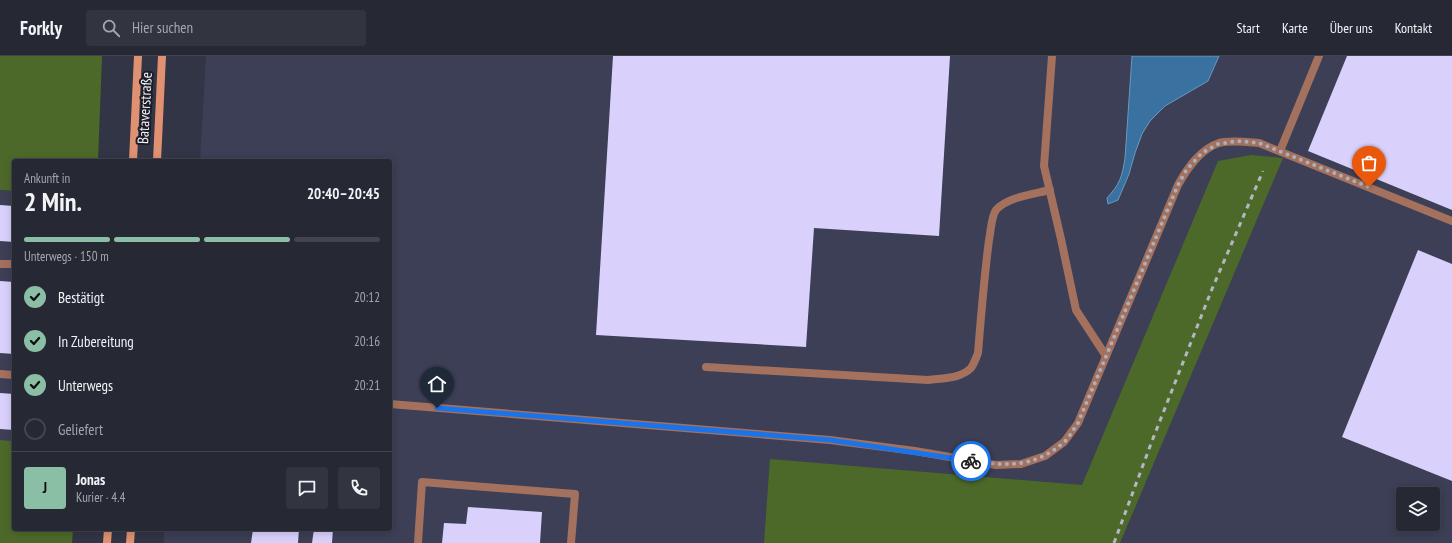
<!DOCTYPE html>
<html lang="de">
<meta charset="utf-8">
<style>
body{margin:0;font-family:"PT Sans Narrow",sans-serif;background:#323440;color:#f1f3f6;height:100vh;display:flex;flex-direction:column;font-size:15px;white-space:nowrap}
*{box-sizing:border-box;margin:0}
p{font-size:13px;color:#a4a6ac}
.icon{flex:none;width:22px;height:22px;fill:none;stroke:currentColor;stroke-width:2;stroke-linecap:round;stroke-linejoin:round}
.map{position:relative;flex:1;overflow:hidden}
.drawer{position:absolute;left:12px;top:103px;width:380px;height:372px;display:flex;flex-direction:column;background:#262834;border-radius:4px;box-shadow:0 2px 10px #0003,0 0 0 1px #42444f}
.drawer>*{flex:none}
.tools{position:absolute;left:1396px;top:431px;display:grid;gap:8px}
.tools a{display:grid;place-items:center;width:44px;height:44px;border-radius:4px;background:#262834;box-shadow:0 2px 10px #0003,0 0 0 1px #42444f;font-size:20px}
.pin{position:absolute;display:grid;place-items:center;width:34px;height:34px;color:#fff;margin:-41px -17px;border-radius:50% 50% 50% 0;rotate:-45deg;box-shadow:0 0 4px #0007}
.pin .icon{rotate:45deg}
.courier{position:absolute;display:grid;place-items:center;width:40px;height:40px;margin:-20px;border:3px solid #1a73e8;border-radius:50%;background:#fff;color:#222;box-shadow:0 1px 5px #0007}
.summary em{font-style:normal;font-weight:600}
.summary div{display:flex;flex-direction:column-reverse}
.summary{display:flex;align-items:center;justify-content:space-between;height:68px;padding:0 12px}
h1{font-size:26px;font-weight:600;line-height:30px}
.bar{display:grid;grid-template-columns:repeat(4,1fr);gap:6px 4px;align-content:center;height:48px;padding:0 12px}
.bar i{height:5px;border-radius:3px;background:#42444f}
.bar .current{background:#8abfa5}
.bar p{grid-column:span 4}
.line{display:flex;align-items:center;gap:10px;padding:0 12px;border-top:1px solid #42444f}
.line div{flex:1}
.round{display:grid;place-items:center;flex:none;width:42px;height:42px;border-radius:4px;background:#323440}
ol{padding:0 12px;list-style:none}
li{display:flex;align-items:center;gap:12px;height:44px}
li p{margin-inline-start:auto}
li .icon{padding:4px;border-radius:50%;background:#8abfa5;color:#111;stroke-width:4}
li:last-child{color:#a4a6ac}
li i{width:22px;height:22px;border:2px solid #42444f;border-radius:50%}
header{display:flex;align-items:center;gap:24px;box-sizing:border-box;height:56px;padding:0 20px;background:#262834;border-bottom:1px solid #42444f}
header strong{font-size:19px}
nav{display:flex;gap:22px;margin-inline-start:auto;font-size:14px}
.search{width:280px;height:36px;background:#323440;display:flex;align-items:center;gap:10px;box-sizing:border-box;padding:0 14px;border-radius:4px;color:#a4a6ac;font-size:15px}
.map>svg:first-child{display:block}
.built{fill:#3c3f55;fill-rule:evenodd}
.green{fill:#4d6929}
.water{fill:#3971a1;stroke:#6f97bc}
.building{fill:#d9d1fb}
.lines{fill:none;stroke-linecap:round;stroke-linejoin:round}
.lane{stroke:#a3715d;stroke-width:8}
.secondary{stroke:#e09171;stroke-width:8}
.rail{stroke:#b3b6c3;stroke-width:3;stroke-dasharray:5 5;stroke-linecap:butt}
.done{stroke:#acafbc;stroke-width:4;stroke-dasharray:0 7.2}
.route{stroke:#1a73e8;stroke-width:5}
.labels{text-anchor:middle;stroke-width:4;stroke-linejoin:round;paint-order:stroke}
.street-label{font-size:15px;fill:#eef0fb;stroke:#1c1d25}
</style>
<header>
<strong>Forkly</strong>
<div class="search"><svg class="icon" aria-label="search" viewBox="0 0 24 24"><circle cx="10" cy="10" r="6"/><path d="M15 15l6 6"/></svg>Hier suchen</div>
<nav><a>Start</a><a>Karte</a><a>Über uns</a><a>Kontakt</a></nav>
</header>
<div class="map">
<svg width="1452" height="487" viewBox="0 0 1452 487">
<rect width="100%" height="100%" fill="#323546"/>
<g class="built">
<path d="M 206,0 L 1452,0 L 1452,487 L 164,487 L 164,473 L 390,473 L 390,105 L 200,105 ZM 1403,438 L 1433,438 L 1433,468 L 1403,468 Z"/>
<path d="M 0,134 L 14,135 L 14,385 L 0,384 Z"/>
</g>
<g class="green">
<path d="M 0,0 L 102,0 L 98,105 L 14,105 L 14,135 L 0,134 Z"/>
<path d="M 1251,99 L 1283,102 L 1120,487 L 764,487 L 770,403 L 1082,429 L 1218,105 Z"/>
<path d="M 0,384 L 14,385 L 14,473 L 73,473 L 72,487 L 0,487 Z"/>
</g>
<path class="water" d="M 1132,0 L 1219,0 L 1208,25 L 1165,50 L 1150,65 L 1142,78 L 1135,97 L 1129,118 L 1118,144 L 1108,148 L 1107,142 C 1120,128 1122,121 1125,102 Z"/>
<g class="building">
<path d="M 613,0 L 950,0 L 939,180 L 814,172 L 806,291 L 596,279 Z"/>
<path d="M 1347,0 L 1452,0 L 1452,154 L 1308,95 Z"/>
<path d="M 0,149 L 14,150 L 14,186 L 0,185 Z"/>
<path d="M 1418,194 L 1452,208 L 1452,425 L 1342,381 Z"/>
<path d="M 0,225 L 14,226 L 14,298 L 0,297 Z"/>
<path d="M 0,337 L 14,338 L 14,374 L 0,373 Z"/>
<path d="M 468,451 L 542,456 L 540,487 L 442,487 L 444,467 L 466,468 Z"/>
<path d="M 253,473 L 299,473 L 298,487 L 251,487 Z"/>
<path d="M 314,473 L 333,473 L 332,487 L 312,487 Z"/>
</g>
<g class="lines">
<g class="lane">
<path d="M 1052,0 L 1044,110 L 1061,183 L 1076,254 L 1106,300"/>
<path d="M 1280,95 L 1319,0"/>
<path d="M 0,208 L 14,208"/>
<path d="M 706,311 L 928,324 C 943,322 960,323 971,312 C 974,308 976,302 978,297 C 981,260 984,222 989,184 C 991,175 991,161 996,154 C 1007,141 1034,138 1050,134"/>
<path d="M 0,318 L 14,319"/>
<path d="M 390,348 L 830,384 L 915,395 L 996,409 L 1021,408 L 1045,400 L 1064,386 L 1078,367 L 1178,129 C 1187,113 1200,93 1219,87 C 1231,84 1246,86 1259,87 L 1452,165"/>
<path d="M 418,487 L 422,426 L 575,438 L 571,487"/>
</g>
<g class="secondary">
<path d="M 133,105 L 138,0"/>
<path d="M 157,105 L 162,0"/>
<path d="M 107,487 L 108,473"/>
<path d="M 130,487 L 131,473"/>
</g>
<path class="rail" d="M 1114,487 L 1152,385 L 1212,233 L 1263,115"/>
</g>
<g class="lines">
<path class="done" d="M 971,405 C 1006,410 1034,412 1063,387 C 1069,382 1073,374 1078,367 L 1178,129 L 1187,113 L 1202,97 L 1218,88 L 1238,85 L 1259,87 L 1369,131"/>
<path class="route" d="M 437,352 L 830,384 L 971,405"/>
</g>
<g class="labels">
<g class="street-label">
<text transform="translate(145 52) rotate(-87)" y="5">Bataverstraße</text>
</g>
</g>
</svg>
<div class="tools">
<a><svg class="icon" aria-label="layers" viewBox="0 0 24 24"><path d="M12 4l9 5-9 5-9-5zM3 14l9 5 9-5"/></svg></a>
</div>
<div class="pin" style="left:1369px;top:131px;background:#ea580c"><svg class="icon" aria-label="bag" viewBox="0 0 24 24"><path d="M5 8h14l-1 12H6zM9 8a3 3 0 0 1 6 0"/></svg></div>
<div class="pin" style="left:437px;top:352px;background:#1f2937"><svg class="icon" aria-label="home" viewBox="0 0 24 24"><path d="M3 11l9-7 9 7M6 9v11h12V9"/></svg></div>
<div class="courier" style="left:971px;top:405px"><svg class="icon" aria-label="bike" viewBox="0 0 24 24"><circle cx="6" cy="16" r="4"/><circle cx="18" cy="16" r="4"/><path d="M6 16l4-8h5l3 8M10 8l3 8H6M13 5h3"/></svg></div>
<section class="drawer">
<div class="summary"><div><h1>2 Min.</h1><p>Ankunft in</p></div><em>20:40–20:45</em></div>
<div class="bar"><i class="current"></i><i class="current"></i><i class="current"></i><i></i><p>Unterwegs · 150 m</p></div>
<ol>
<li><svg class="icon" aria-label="check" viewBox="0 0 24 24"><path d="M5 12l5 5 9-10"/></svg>Bestätigt<p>20:12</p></li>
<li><svg class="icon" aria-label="check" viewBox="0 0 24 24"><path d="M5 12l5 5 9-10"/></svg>In Zubereitung<p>20:16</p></li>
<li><svg class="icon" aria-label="check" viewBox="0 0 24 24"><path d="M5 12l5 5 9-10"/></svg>Unterwegs<p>20:21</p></li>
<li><i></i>Geliefert</li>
</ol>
<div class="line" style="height:72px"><b class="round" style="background:#8abfa5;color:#111">J</b><div><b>Jonas</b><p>Kurier · 4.4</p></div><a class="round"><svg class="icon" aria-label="chat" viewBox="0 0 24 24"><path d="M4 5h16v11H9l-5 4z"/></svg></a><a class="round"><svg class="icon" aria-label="phone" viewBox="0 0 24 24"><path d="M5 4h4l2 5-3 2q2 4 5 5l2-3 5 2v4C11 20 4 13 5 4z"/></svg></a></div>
</section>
</div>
